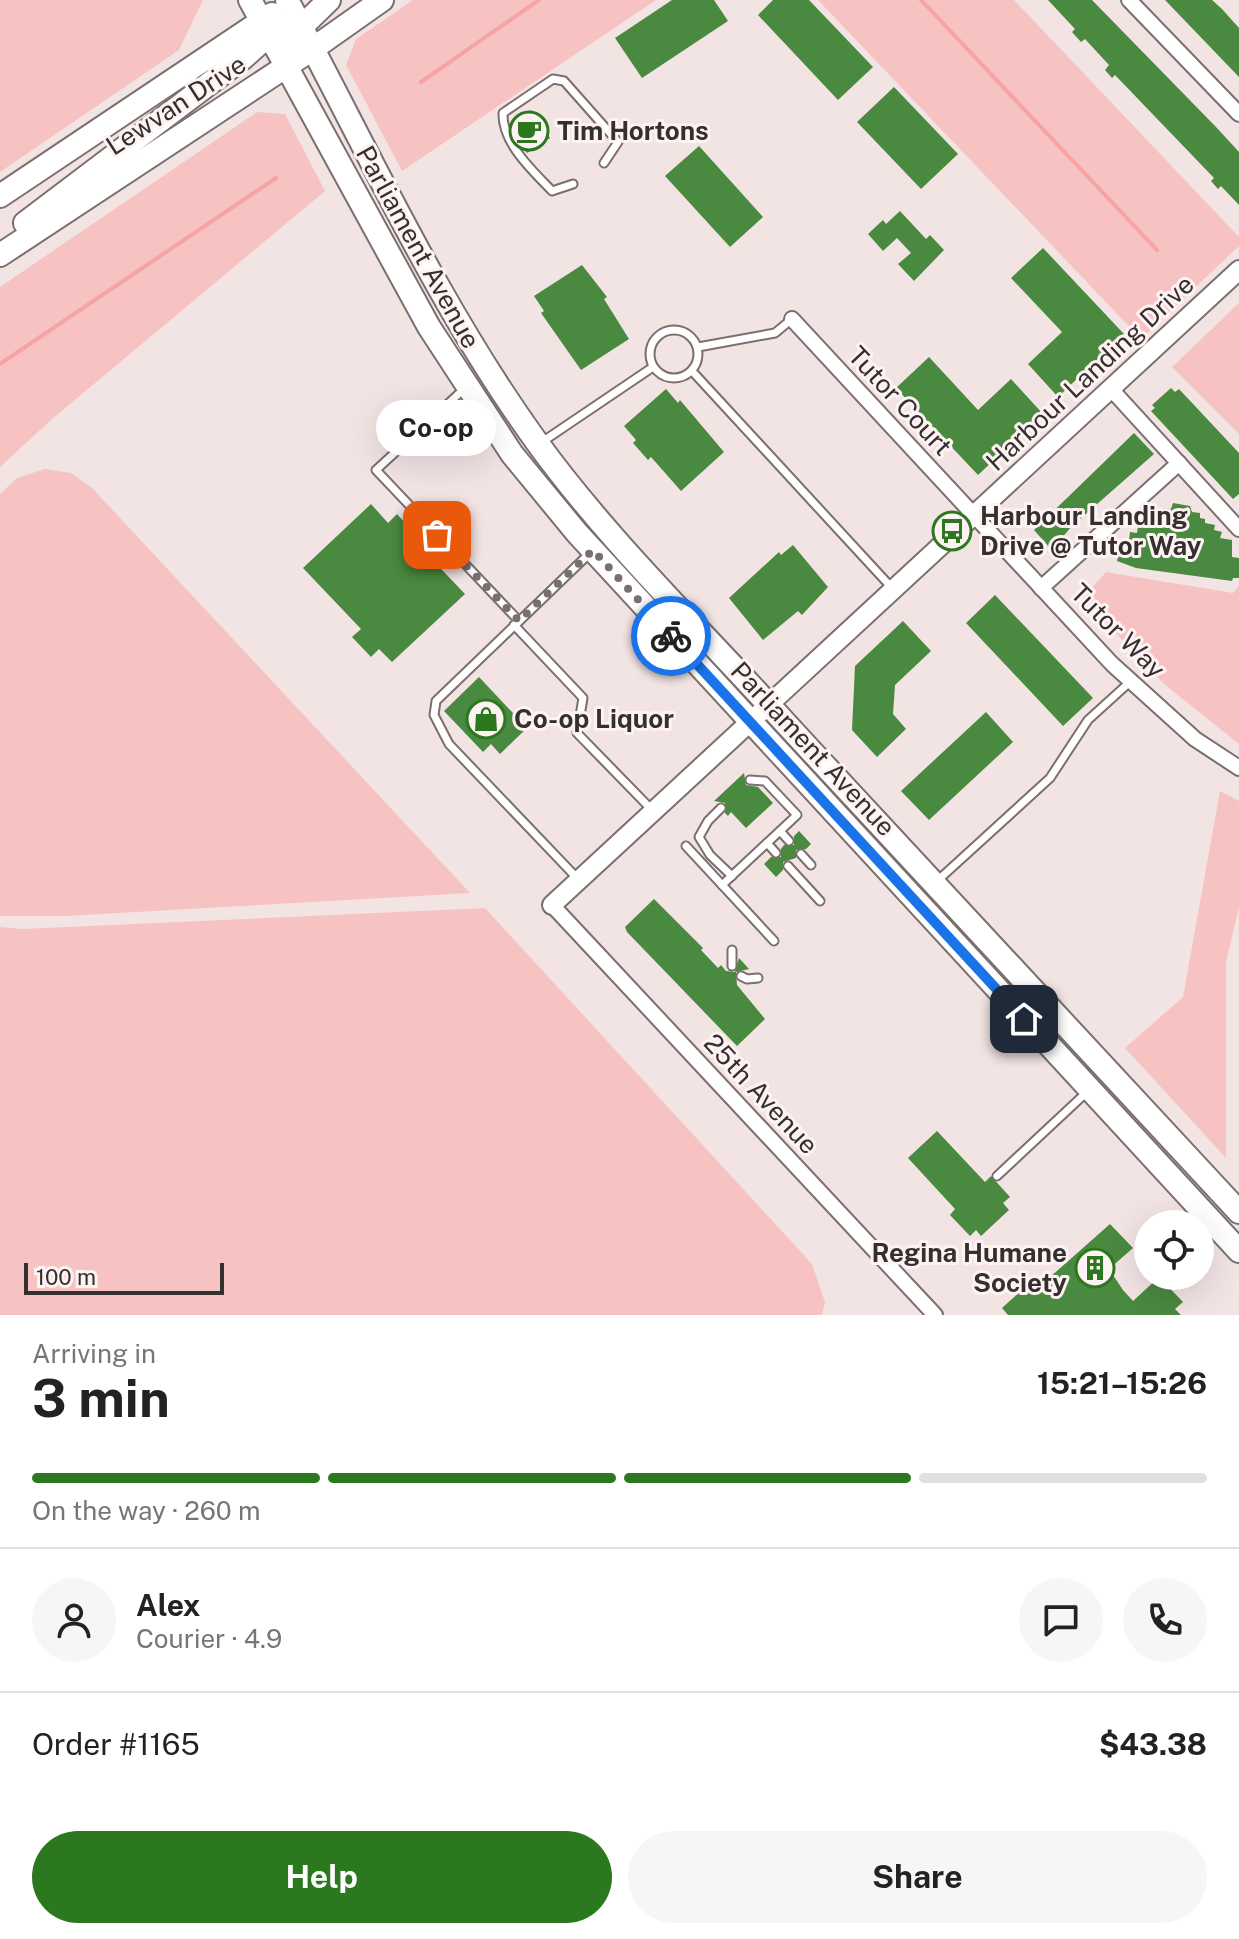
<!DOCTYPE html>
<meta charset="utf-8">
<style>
body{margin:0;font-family:"Public Sans",sans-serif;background:#f6f6f6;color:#222;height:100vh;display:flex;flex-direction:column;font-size:30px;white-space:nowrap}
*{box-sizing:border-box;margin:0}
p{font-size:26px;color:#767676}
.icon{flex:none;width:44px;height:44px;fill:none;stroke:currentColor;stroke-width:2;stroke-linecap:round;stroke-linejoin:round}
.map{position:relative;height:1315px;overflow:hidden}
.sheet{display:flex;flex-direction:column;background:#fff;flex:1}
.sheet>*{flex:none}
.controls{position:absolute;left:1134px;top:1210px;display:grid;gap:16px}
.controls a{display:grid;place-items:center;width:80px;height:80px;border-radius:50%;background:#fff;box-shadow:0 8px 32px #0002;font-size:40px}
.scale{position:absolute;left:24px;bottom:20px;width:200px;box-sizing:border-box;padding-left:8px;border:4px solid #353030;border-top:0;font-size:22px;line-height:28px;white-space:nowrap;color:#353030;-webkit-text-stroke:6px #fef2f2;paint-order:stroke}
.pin{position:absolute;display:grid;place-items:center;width:68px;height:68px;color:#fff;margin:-34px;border-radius:16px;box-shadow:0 4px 12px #0006}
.courier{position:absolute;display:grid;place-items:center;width:80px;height:80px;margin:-40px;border:6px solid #1a73e8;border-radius:50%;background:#fff;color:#222;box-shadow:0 2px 10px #0007}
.bubble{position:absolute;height:56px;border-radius:28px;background:#fff;box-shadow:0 8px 32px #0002;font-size:26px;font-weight:700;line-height:56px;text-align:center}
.overview em{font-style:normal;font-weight:700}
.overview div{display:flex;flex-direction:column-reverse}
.overview{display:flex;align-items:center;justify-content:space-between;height:136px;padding:0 32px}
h1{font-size:52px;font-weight:700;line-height:60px}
.bar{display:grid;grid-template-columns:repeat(4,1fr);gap:12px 8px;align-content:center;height:96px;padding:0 32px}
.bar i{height:10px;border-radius:6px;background:#e0e0e0}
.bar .selected{background:#2c781f}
.bar p{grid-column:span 4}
.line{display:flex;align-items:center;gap:20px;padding:0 32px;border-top:2px solid #e0e0e0}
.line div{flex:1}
.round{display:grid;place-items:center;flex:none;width:84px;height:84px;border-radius:42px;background:#f6f6f6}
.button{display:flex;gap:16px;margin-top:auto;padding:16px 32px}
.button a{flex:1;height:92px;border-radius:48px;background:#2c781f;color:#fff;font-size:32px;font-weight:700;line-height:92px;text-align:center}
.button a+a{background:#f6f6f6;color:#222}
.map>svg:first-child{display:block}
.green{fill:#f6c3c2}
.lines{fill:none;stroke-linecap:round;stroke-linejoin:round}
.stream{stroke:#f7a3a3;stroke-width:4}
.building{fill:#4a8940}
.service-casing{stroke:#7b6e6e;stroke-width:11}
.minor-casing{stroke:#7b6e6e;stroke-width:18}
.tertiary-casing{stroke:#7b6e6e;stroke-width:22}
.secondary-casing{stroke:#7b6e6e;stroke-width:26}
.service{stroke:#fff;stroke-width:7}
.minor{stroke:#fff;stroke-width:14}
.tertiary{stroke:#fff;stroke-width:18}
.secondary{stroke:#fff;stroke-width:22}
.done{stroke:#786f6f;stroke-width:8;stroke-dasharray:0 14.4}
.route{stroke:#1a73e8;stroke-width:10}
.labels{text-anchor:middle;stroke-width:6;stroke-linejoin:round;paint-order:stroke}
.street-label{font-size:26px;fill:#353030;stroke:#fef2f2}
.poi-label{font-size:26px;font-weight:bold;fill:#353030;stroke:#fef2f2;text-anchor:start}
</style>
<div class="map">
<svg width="1239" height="1315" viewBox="0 0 1239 1315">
<rect width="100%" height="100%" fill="#f3e4e4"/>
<g class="green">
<path d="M 0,0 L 203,0 L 179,50 L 0,172 Z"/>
<path d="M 413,0 L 656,0 L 402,171 L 346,65 L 356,39 Z"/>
<path d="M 818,0 L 1014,0 L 1239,237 L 1239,246 L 1141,339 Z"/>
<path d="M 257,112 L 285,114 L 325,191 L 51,420 L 0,467 L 0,287 Z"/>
<path d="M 1239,303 L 1239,434 L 1172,367 Z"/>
<path d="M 45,469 L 71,473 L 92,488 L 470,893 L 65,916 L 0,916 L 0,494 L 17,478 Z"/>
<path d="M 1106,572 L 1233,593 L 1239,586 L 1239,744 L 1164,684 L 1083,598 Z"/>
<path d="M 1220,791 L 1239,801 L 1239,907 L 1226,962 L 1226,1158 L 1125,1048 L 1183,997 Z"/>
<path d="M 485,908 L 812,1264 L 825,1302 L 822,1315 L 0,1315 L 0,927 L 22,929 Z"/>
</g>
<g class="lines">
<g class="stream">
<path d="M 921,0 L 1157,250"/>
<path d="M 421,82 L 539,0"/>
<path d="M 0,364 L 276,178"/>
</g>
</g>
<g class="building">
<path d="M 672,0 L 714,0 L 728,21 L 642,78 L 615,38 Z"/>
<path d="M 773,0 L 809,0 L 873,67 L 838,100 L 758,15 Z"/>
<path d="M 1048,0 L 1092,0 L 1216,127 L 1239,152 L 1239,205 L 1221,186 L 1218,189 L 1211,181 L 1214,178 L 1115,75 L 1112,78 L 1105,70 L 1109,65 L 1085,39 L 1081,42 L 1072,32 L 1075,29 Z"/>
<path d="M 1165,0 L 1212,0 L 1222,9 L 1239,28 L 1239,77 Z"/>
<path d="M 894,87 L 958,154 L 921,189 L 857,122 Z"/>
<path d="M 531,110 L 550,138 L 527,153 L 511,124 Z"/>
<path d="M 699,146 L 763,217 L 730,247 L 665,176 Z"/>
<path d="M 900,211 L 926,239 L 930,235 L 944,250 L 914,281 L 898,264 L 911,253 L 897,238 L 883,251 L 868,234 L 883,220 L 886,224 Z"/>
<path d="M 1043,248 L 1124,334 L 1058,397 L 1028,364 L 1062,332 L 1011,278 Z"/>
<path d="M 582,265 L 607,297 L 604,299 L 629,339 L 581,370 L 541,313 L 544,311 L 534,296 Z"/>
<path d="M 929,357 L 978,410 L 1011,379 L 1043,414 L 978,475 L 896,388 Z"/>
<path d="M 1171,388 L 1175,392 L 1179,389 L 1239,453 L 1239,494 L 1233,499 L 1151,411 L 1155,408 L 1152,405 Z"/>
<path d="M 666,389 L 678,403 L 680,400 L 724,452 L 681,491 L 651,457 L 648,460 L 633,443 L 636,440 L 624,426 Z"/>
<path d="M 1134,433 L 1154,454 L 1071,527 L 1056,545 L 1049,547 L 1034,530 Z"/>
<path d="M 1173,503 L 1190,506 L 1192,512 L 1200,513 L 1200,518 L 1205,519 L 1205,523 L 1215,525 L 1214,530 L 1222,532 L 1220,538 L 1232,540 L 1232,557 L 1239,558 L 1239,578 L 1233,578 L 1232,581 L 1136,568 L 1117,561 L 1120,548 L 1129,540 L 1130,532 L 1137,533 L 1138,526 L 1148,528 L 1150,516 L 1156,516 L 1157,512 L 1162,512 L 1163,508 L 1171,509 Z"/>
<path d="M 371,504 L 388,523 L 397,514 L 428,548 L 424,551 L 465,594 L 392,662 L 379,649 L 371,657 L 352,637 L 361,629 L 303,568 Z"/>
<path d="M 793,545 L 828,587 L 802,615 L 798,611 L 763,640 L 729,598 L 779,552 L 781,555 Z"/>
<path d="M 995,595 L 1093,698 L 1063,726 L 966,623 Z"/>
<path d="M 903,621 L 931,651 L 895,685 L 893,714 L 906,729 L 877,757 L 852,730 L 855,666 Z"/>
<path d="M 479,677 L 527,728 L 500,754 L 491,744 L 483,752 L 444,711 Z"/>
<path d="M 986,712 L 1013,742 L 929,820 L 901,791 Z"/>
<path d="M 744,773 L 746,785 L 758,787 L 773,803 L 746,828 L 731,812 L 728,816 L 725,813 L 725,803 L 714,801 Z"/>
<path d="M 799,831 L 811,844 L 806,849 L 796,850 L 796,858 L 783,862 L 783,870 L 776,877 L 764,864 L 771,857 L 781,857 L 781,849 L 784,845 L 794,845 L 794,836 Z"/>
<path d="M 654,899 L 703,948 L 701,950 L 718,968 L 721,965 L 726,971 L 735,972 L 739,958 L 749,969 L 736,972 L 737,985 L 765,1019 L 737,1046 L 627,932 L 625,927 Z"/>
<path d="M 937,1131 L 985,1182 L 991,1176 L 1010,1197 L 1003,1203 L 1009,1210 L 981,1236 L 976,1230 L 970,1236 L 950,1215 L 955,1209 L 908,1158 Z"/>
<path d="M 1110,1224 L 1133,1248 L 1109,1269 L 1123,1290 L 1133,1301 L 1159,1277 L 1183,1302 L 1175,1309 L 1181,1315 L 1008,1315 L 1002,1308 L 1034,1279 L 1040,1286 Z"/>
</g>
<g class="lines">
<defs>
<g id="service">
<path d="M 573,184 L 552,191 C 532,170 502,143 503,113 L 553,79 L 564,81 L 618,142 L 604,163"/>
<circle cx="674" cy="354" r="24"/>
<path d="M 698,347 L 775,333 L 792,319"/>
<path d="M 692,371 L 892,588"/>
<path d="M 464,389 L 376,470 L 519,621"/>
<path d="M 542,442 L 653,367"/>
<path d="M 514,625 L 583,698 L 577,733 L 653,811"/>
<path d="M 721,808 L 708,821 L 699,837 L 710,855 L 732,876"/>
<path d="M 780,831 L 789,841"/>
<path d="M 767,843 L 776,853"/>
<path d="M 686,846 L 774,941"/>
<path d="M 801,854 L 811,865"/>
<path d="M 788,866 L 820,901"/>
<path d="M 577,878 L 449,744 L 434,715 L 436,701 L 591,552"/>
<path d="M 936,882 L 1050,778 L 1088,720 L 1131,681"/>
<path d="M 722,885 L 797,815 L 765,781 L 750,780"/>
<path d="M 732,966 L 732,950"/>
<path d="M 741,976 L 747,979 L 758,978"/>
<path d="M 997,1176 L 1088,1091"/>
</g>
<g id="minor">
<path d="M 1129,0 L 1239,114"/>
<path d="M 792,319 L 1112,664 L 1195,739 L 1239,768"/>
<path d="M 1111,389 L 1239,529"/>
<path d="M 1041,588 L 1179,463"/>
<path d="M 552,905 L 935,1315"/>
</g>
<path id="tertiary" d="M 552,905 L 1239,270"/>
<g id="secondary">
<path d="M 250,0 L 429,327 L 512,454 L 577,533 L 1239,1251"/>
<path d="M 287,0 C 367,148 437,304 536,441 C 606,538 697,626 778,715 C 931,881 1085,1046 1239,1212"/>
<path d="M 286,67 L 291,37 L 329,0"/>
<path d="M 0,196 L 272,14"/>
<path d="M 25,223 L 243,58 L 279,26"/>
<path d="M 0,255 L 314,48 L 382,0"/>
</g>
</defs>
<use href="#service" class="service-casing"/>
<use href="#minor" class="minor-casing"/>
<use href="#tertiary" class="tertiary-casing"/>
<use href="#secondary" class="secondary-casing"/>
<use href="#service" class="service"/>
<use href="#minor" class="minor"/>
<use href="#tertiary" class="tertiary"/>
<use href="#secondary" class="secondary"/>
</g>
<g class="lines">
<path class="done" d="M 437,535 L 519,621 L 593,550 L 671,636"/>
<path class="route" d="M 671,636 L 1024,1019"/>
</g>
<defs>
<symbol id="cafe-ring" viewBox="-11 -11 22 22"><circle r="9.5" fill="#fef2f2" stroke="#2c781f" stroke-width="1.5"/><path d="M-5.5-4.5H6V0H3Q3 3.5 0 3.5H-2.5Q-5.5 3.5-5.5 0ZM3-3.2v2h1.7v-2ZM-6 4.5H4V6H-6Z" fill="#2c781f"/></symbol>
<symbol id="bus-ring" viewBox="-11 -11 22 22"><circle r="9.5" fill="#fef2f2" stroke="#2c781f" stroke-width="1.5"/><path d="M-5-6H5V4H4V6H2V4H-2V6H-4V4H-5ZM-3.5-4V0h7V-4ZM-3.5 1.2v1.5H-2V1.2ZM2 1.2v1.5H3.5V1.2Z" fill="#2c781f"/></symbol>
<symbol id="shop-ring" viewBox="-11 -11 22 22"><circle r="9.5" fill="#fef2f2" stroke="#2c781f" stroke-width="1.5"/><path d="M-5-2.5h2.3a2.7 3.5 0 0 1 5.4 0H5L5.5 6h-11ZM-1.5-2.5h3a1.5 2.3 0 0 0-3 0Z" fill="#2c781f"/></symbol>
<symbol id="building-ring" viewBox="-11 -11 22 22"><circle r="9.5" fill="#fef2f2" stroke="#2c781f" stroke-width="1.5"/><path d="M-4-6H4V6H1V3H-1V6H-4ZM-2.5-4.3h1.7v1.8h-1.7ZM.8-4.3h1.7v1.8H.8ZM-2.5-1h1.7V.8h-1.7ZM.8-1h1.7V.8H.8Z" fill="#2c781f"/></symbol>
</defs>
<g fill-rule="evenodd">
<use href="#cafe-ring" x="507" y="109" width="44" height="44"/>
<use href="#bus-ring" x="930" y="509" width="44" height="44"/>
<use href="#shop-ring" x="464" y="697" width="44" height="44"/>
<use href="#building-ring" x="1073" y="1246" width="44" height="44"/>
</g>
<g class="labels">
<g class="street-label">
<text transform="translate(176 105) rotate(-33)" y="9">Lewvan Drive</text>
<text transform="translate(418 247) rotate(61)" y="9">Parliament Avenue</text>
<text transform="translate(1090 373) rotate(-43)" y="9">Harbour Landing Drive</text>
<text transform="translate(900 401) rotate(47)" y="9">Tutor Court</text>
<text transform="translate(1118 631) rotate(45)" y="9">Tutor Way</text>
<text transform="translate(813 749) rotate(47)" y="9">Parliament Avenue</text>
<text transform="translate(761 1094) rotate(47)" y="9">25th Avenue</text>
</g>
<g class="poi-label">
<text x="557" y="140">Tim Hortons</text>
<text x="980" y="525">Harbour Landing<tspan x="980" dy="30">Drive @ Tutor Way</tspan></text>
<text x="514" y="728">Co-op Liquor</text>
<text x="1067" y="1262" text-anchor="end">Regina Humane<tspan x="1067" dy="30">Society</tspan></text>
</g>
</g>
</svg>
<div class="controls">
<a><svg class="icon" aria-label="locate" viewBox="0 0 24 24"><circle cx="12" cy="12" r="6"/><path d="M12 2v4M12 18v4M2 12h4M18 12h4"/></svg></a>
</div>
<div class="scale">100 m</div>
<div class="pin" style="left:437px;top:535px;background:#ea580c"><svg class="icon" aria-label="bag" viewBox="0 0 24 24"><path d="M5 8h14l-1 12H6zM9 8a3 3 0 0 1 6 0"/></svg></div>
<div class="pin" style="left:1024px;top:1019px;background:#1f2937"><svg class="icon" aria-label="home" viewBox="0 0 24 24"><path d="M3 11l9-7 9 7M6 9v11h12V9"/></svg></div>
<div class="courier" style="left:671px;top:636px"><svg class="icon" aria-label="bike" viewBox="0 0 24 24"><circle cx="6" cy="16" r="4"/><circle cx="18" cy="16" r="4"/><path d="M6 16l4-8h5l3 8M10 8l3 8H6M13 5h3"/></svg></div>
<div class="bubble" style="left:376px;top:400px;width:120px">Co-op</div>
</div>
<section class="sheet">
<div class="overview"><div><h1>3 min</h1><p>Arriving in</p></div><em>15:21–15:26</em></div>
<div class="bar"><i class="selected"></i><i class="selected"></i><i class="selected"></i><i></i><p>On the way · 260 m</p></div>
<div class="line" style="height:144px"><a class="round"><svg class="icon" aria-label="person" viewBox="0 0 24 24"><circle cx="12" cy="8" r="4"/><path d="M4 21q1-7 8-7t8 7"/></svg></a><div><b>Alex</b><p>Courier · 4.9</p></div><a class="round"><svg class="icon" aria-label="chat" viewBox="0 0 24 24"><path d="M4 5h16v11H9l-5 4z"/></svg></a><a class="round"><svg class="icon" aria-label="phone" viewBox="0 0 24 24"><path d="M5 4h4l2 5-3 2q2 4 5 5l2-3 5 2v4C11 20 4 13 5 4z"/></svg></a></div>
<div class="line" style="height:104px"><div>Order #1165</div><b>$43.38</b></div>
<div class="button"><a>Help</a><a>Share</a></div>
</section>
